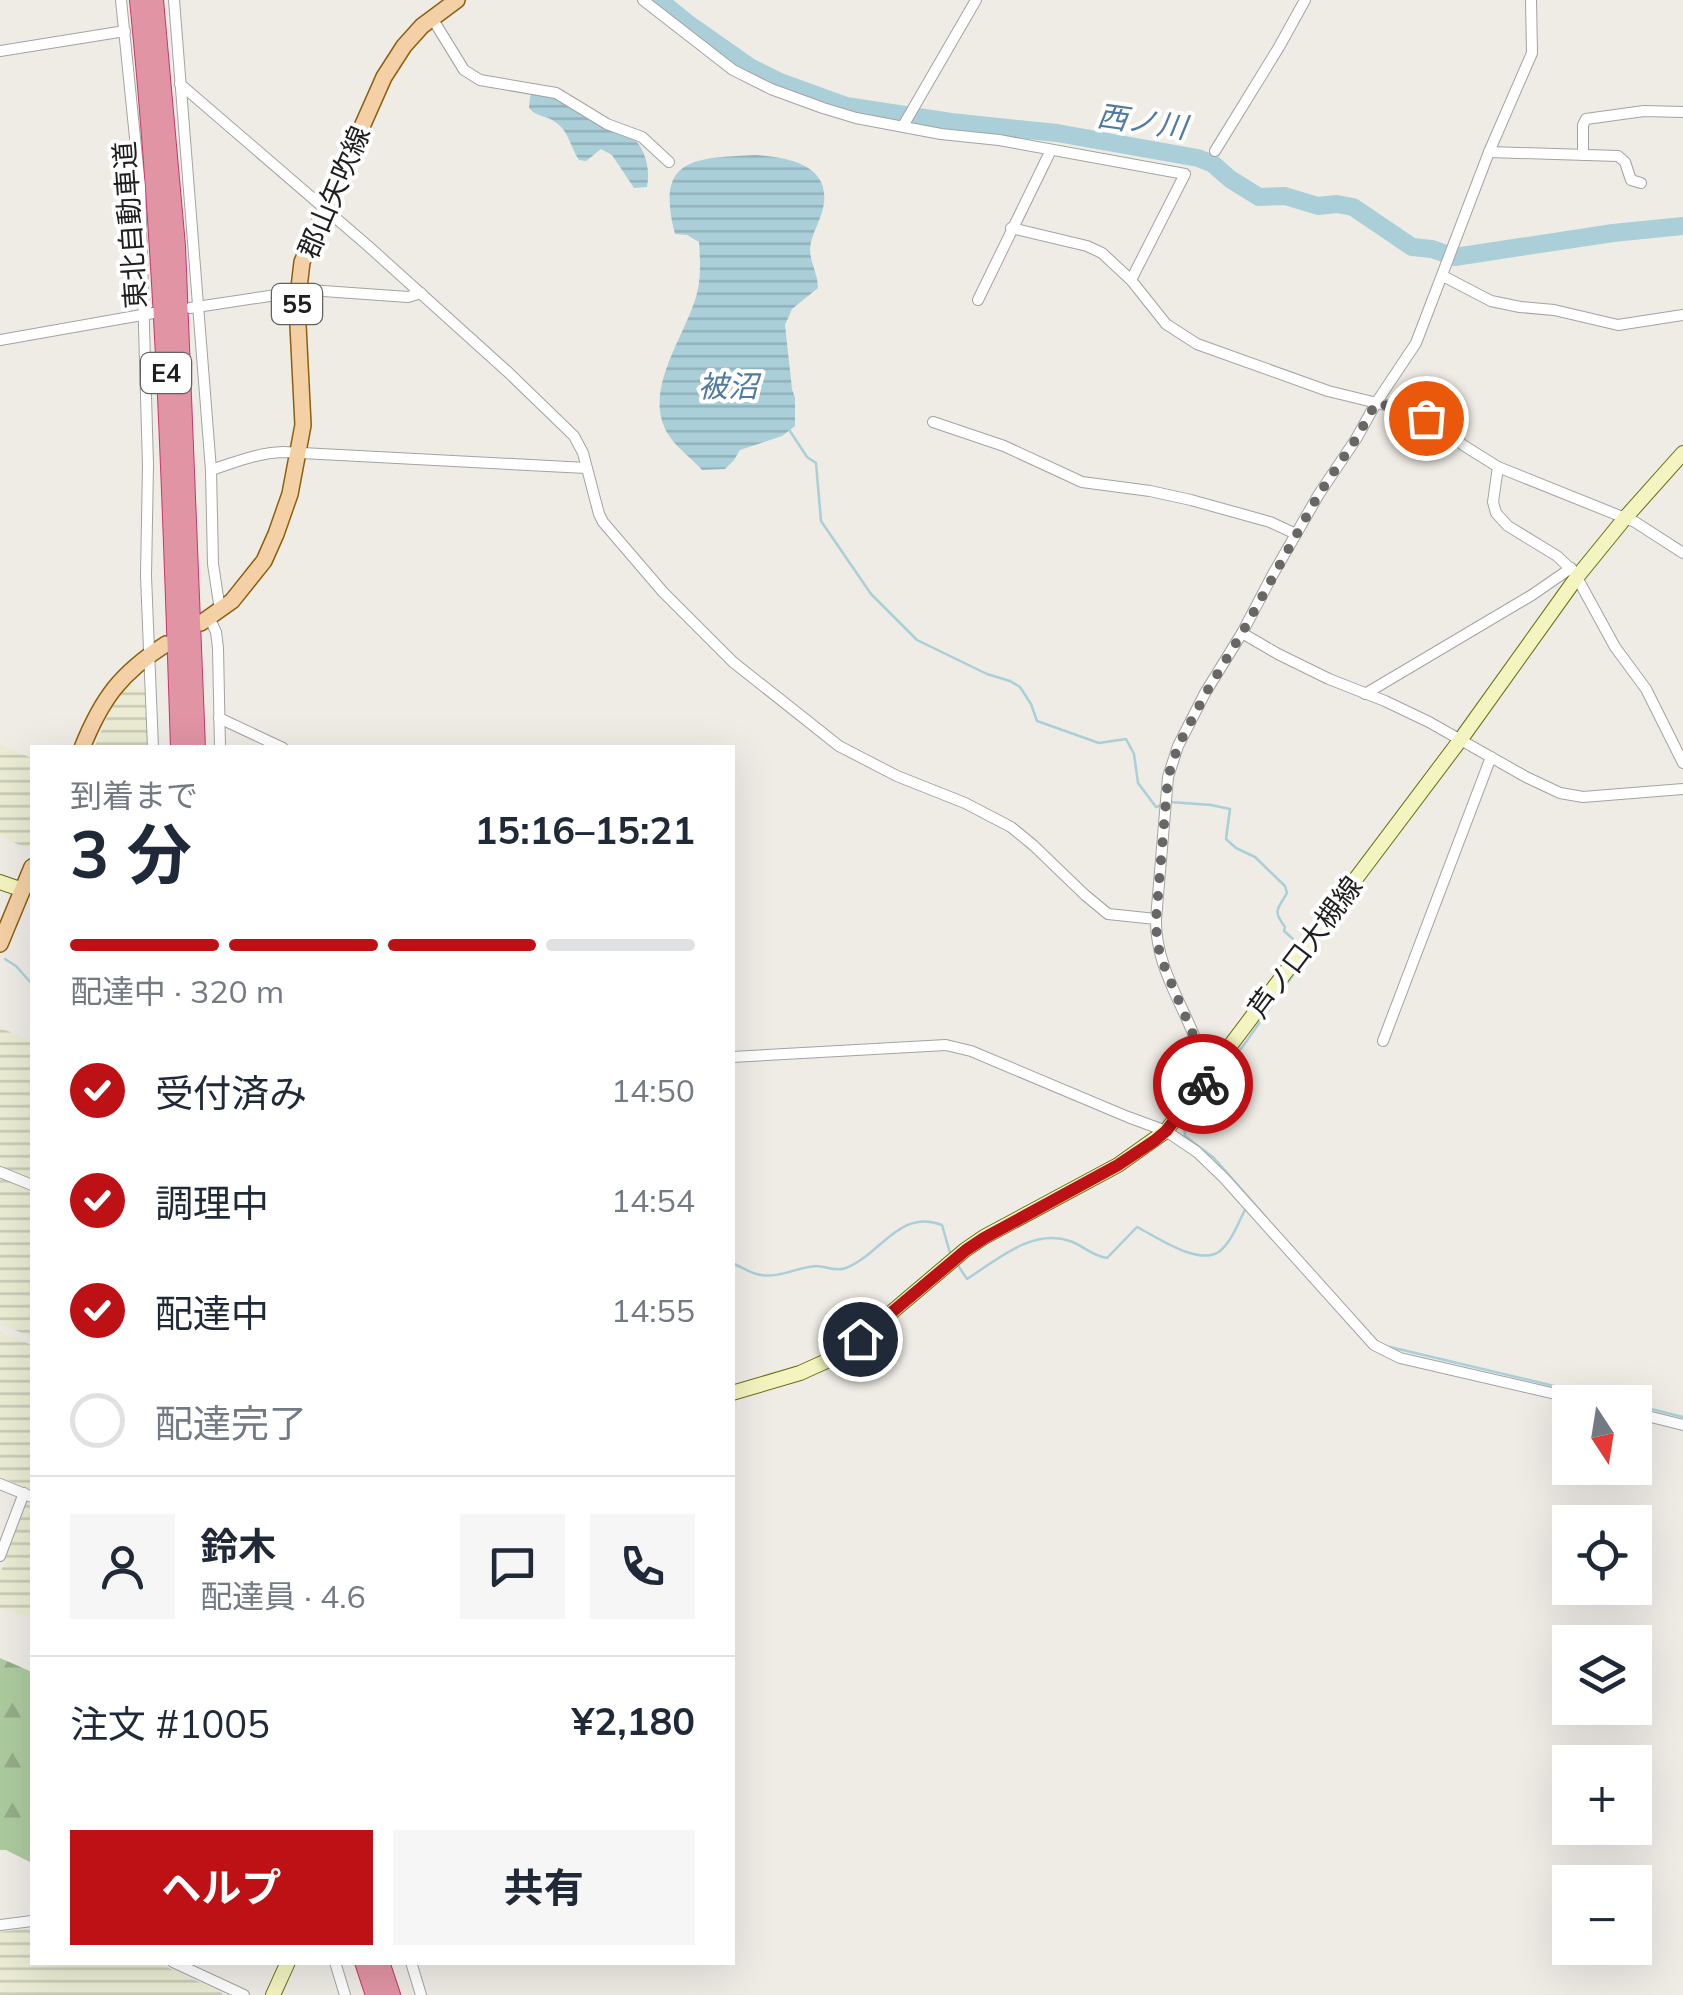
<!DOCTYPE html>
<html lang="ja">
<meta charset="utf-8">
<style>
body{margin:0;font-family:Mulish,"Noto Sans JP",sans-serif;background:#f6f6f7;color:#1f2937;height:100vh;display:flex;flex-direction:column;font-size:38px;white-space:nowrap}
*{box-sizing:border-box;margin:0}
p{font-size:32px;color:#747a83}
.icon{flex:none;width:55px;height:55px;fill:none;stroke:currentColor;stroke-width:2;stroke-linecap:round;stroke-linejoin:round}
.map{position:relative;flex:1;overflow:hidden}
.side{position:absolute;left:30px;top:745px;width:705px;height:1220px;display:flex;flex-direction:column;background:#fff;border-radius:0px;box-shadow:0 10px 40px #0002}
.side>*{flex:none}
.needle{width:65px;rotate:168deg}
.controls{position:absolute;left:1552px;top:1385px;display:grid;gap:20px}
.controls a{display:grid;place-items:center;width:100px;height:100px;border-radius:0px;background:#fff;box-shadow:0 10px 40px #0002;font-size:50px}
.pin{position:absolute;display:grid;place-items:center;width:85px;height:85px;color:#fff;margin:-42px;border:5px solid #fff;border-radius:50%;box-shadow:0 2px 10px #0007}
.courier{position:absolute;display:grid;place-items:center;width:100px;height:100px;margin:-50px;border:8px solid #bd1115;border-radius:50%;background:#fff;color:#222;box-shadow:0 2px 12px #0007}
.summary em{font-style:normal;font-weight:700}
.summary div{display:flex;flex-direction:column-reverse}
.summary{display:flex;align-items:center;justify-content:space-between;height:170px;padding:0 40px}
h1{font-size:65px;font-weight:700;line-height:75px}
.bar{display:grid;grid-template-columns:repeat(4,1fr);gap:15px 10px;align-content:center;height:120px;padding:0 40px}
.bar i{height:12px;border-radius:8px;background:#e0e1e3}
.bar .current{background:#bd1115}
.bar p{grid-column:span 4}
.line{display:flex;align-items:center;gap:25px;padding:0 40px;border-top:2px solid #e0e1e3}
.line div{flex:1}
.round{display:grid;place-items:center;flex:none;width:105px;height:105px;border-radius:0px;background:#f6f6f7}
ol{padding:0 40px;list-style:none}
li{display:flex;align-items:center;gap:30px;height:110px}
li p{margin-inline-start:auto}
li .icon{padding:10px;border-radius:50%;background:#bd1115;color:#fff;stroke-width:4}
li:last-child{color:#747a83}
li i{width:55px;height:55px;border:5px solid #e0e1e3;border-radius:50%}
.action{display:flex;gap:20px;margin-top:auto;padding:20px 40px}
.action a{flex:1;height:115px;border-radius:0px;background:#bd1115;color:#fff;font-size:40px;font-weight:700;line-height:115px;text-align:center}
.action a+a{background:#f6f6f7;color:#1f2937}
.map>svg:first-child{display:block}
.farmland{fill:url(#farmland-rules)}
.forest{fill:url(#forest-firs)}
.water{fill:url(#water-rules)}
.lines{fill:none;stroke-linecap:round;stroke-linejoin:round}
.stream{stroke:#aacfd9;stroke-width:2.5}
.river{stroke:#aacfd9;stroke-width:18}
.street-casing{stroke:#a3a3a3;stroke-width:12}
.secondary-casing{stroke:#666e0e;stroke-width:16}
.primary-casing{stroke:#8e600d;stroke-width:18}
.highway-casing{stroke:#cc346c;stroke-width:20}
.street{stroke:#fff;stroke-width:10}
.secondary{stroke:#f3f4bf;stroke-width:14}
.primary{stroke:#f4d0a6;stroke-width:15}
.highway{stroke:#e094a4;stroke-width:18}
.done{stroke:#686765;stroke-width:10;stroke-dasharray:0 18}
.route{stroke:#bd1115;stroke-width:12}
.labels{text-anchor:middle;stroke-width:8;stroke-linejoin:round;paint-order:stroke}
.shield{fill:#fff;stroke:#626262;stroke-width:2.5}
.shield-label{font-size:25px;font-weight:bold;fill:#1f1f1f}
.street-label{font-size:28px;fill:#1f1f1f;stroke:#fff}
.water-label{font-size:30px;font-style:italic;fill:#507aa0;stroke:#fff}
</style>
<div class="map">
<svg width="1683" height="1995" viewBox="0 0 1683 1995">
<defs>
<pattern id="farmland-rules" width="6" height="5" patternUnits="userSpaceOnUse" patternTransform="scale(2.5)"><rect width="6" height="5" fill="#ebecd3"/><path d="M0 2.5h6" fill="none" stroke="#c9cab5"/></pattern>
<pattern id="forest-firs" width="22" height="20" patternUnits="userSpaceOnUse" patternTransform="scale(2.5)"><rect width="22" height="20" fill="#accb9e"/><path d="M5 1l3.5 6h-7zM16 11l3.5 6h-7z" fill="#94ae88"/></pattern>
<pattern id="water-rules" width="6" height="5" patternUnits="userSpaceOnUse" patternTransform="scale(2.5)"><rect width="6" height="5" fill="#aacfd9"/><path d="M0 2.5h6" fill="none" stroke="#92b1ba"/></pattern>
</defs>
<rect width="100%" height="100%" fill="#efece6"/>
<g class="farmland">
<path d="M 129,683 L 147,691 L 149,747 L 94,748 L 115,699 Z"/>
<path d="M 0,745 L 32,758 L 32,838 L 28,849 L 0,836 Z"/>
<path d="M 0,1028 L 32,1041 L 32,1179 L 0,1167 Z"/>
<path d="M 0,1177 L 32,1190 L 32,1337 L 0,1324 Z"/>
<path d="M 0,1332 L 32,1345 L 32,1490 L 0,1477 Z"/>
<path d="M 27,1500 L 32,1502 L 32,1617 L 0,1609 L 0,1574 Z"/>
<path d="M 32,1928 L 32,1962 L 158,1963 L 222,1993 L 222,1995 L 0,1995 L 0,1932 Z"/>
</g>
<path class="forest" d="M 0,1658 L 32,1672 L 32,1863 L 6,1850 L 0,1850 Z"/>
<g class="water">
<path d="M 534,91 L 548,92 C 565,102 627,130 637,142 C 647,154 650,173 647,187 L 634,188 L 612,155 L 601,149 L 586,161 L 579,160 C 571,148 569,133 558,124 C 548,115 537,118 529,108 L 530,97 Z"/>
<path d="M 755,155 C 784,157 829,163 824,203 C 822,219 811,234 810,249 C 810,262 818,274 818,288 L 792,309 L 785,325 L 792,389 L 795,398 L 795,426 L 782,436 L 740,450 L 734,460 L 725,469 L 702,470 C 693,459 678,449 670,437 C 638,392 689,333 698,289 C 701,274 700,257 699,242 L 687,235 L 675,234 C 655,158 693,158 755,155 Z"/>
</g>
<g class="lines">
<g class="stream">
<path d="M 788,428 L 807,457 L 816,463 L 821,521 L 871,594 L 917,640 L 987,674 L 1010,681 L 1020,687 L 1031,704 L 1037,721 L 1099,743 L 1126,739 L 1134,754 L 1138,783 L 1156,807 L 1162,805"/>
<path d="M 1170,802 L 1211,805 L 1230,809 L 1226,839 L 1236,848 L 1255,857 L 1285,886 L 1287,893 C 1278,909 1272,910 1285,927 L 1284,931 L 1293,939 L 1299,947"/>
<path d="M 5,959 L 16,966 L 32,984"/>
<path d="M 1265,1216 L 1214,1158 L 1185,1136 L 1184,1123 L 1246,1042 L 1305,958"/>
<path d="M 732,1263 C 742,1267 751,1274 761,1275 C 780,1278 798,1267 816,1266 C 826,1266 835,1272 846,1268 C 880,1255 900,1208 942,1225 L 950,1253"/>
<path d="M 957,1264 L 967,1279 C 997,1260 1032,1228 1070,1241 C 1084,1246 1092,1256 1107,1258 L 1137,1227 C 1157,1237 1199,1267 1220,1251 C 1232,1241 1238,1223 1245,1210"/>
<path d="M 1390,1347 L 1622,1402"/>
<path d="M 1635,1405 L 1683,1417"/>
</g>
<path class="river" d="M 659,0 L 686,22 L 750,67 L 780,82 L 846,106 L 951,122 L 1057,133 L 1198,158 L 1213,164 L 1230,179 L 1259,197 L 1285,196 L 1318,206 L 1337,204 L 1353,207 L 1412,247 L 1432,249 L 1455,257 L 1613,233 L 1683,226"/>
<defs>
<g id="street">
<path d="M 121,0 L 140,187 L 148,465 L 146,576 L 153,748"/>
<path d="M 174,0 L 211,470 L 213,564 L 220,610"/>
<path d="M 643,0 L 733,70 L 771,89 L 823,108 L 856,118 L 941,134 L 999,140 L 1185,174 L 1131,280"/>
<path d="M 432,18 L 464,70 L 480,80 L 556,93 L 607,124 L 642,137 L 669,162"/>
<path d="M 0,51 L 125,31"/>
<path d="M 180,84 L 367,245 L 509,373 L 574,436 L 583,453 L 599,514 L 603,522 L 663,592 L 733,662 L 839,746 L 897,776 L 965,803 L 1011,827 L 1033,845 L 1085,895 L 1108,914 L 1156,919"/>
<path d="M 903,126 L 976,0"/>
<path d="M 1215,151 L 1279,47 L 1305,0"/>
<path d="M 1489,152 L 1618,156 L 1625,162 L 1631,180 L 1641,183"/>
<path d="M 1583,155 L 1583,125 L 1586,119 L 1644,111 L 1683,112"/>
<path d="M 1011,228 L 1087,246 L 1102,253 L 1131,280 L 1166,324 L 1197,344 L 1328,391 L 1410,411 L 1439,424 L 1463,445 L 1498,467 L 1635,522 L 1683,553"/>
<path d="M 1443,276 L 1491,301 L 1520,307 L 1554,310 L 1618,325 L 1683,315"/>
<path d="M 978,300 L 1051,150"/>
<path d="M 190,308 L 309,290 L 408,297 L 421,293"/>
<path d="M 0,340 L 153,313"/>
<path d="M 933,422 L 1004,446 L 1082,482 L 1150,491 L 1191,500 L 1270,522 L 1296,534"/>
<path d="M 1498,467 L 1493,502 L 1496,513 L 1508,526 L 1557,556 L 1574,572 L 1615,647 L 1646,689 L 1683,763"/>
<path d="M 211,470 C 236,462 257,453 283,452 L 586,468"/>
<path d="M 209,617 L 216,632 L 218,648 L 220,748"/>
<path d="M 1242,633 L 1278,654 L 1329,679 L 1385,701 L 1429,722 L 1526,777 L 1560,793 L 1583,797 L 1683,789"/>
<path d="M 1365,694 L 1532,595 L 1571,568"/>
<path d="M 219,718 L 283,748"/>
<path d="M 1383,1041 L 1491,757"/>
<path d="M 732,1057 L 946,1045 L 971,1051 L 1128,1117 L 1166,1131 L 1197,1152 L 1224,1178 L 1374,1345 L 1400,1358 L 1590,1402"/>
<path d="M 1206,1079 C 1204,1069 1202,1057 1199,1048 C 1183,1004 1155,966 1156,919 L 1168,777 L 1178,746 L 1205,693 L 1242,633 L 1273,574 L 1319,494 L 1356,439 L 1376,403 L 1416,343 L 1489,152 L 1532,53 L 1531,0"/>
<path d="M 0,1172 L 32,1185"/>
<path d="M 1635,1413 L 1683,1425"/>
<path d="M 0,1484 L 32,1497"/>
<path d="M 0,1556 L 24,1493"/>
<path d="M 0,1925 L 32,1921"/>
<path d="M 173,1962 L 244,1995"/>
<path d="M 335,1962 L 345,1995"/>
<path d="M 411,1962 L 421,1995"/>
</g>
<g id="secondary">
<path d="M 0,882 L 23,890"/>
<path d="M 732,1393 L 800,1373 L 831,1359 L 860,1339 L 965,1250 L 984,1237 L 1118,1165 L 1166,1131 L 1461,739 L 1577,577 L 1625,518 L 1683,453"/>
<path d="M 273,1995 L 288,1962"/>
</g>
<g id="primary">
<path d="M 201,623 L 232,601 L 264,561 L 276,534 L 290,494 L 303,425 L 297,305 L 302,262 L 384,77 L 404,46 L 422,26 L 457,0"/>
<path d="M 82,748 C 102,698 121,673 166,644"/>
<path d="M 0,944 L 32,867"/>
</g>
<g id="highway">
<path d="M 139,0 C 164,249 172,498 180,748"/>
<path d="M 154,0 L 176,246 L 196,748"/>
<path d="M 364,1962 L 375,1995"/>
<path d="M 380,1962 L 391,1995"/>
</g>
</defs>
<use href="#street" class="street-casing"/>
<use href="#secondary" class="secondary-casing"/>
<use href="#primary" class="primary-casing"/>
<use href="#highway" class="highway-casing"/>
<use href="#street" class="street"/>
<use href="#secondary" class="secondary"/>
<use href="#primary" class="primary"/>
<use href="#highway" class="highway"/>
</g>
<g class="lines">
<path class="done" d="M 1203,1084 L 1206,1080 L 1200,1051 L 1162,961 L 1157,942 L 1156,919 L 1168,777 L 1178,746 L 1206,693 L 1242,633 L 1319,494 L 1356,439 L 1376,403 L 1410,411 L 1426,418"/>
<path class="route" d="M 860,1339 L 966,1250 L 984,1238 L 1118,1165 L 1154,1141 L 1166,1131 L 1203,1084"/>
</g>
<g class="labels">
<g class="shield">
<rect x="272" y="284" width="50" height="40" rx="8"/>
<rect x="141" y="353" width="50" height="40" rx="8"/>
</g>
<g class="shield-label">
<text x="297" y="313">55</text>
<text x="166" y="382">E4</text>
</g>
<g class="street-label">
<text transform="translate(334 192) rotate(-67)" y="10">郡山矢吹線</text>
<text transform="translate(130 225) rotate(-94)" y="10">東北自動車道</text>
<text transform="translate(1305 947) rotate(-53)" y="10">芦ノ口大槻線</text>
</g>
<g class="water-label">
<text transform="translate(1142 122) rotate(8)" y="10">西ノ川</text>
<text x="728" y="397">被沼</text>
</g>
</g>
</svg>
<div class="controls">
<a><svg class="needle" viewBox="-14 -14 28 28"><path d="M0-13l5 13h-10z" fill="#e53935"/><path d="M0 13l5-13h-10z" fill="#747a83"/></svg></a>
<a><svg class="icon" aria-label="locate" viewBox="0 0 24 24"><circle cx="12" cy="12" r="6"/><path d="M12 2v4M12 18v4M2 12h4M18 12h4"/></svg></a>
<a><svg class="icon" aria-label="layers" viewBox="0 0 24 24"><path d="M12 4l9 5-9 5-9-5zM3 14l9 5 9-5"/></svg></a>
<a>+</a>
<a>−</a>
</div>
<div class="pin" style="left:1426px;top:418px;background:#ea580c"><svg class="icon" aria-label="bag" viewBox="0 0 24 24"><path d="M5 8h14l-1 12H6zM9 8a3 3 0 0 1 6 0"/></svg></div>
<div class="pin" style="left:860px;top:1339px;background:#1f2937"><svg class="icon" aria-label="home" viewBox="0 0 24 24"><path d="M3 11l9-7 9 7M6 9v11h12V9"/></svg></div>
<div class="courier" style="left:1203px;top:1084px"><svg class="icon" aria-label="bike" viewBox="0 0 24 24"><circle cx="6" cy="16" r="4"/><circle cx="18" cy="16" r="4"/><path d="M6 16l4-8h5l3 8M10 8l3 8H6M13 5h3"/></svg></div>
<section class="side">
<div class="summary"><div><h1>3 分</h1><p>到着まで</p></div><em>15:16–15:21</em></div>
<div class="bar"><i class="current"></i><i class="current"></i><i class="current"></i><i></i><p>配達中 · 320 m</p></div>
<ol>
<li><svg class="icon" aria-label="check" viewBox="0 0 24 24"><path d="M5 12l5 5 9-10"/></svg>受付済み<p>14:50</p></li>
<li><svg class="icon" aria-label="check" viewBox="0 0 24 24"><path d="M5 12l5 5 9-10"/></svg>調理中<p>14:54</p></li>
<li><svg class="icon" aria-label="check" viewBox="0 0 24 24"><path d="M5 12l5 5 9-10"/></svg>配達中<p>14:55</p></li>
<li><i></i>配達完了</li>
</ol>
<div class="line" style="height:180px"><a class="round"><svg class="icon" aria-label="person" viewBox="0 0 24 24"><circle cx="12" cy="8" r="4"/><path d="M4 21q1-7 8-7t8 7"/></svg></a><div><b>鈴木</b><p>配達員 · 4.6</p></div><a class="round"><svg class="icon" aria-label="chat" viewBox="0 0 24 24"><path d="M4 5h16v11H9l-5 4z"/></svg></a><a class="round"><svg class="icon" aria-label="phone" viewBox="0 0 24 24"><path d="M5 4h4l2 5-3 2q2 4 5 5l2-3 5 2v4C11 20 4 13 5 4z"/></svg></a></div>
<div class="line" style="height:130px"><div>注文 #1005</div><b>¥2,180</b></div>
<div class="action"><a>ヘルプ</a><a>共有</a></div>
</section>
</div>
